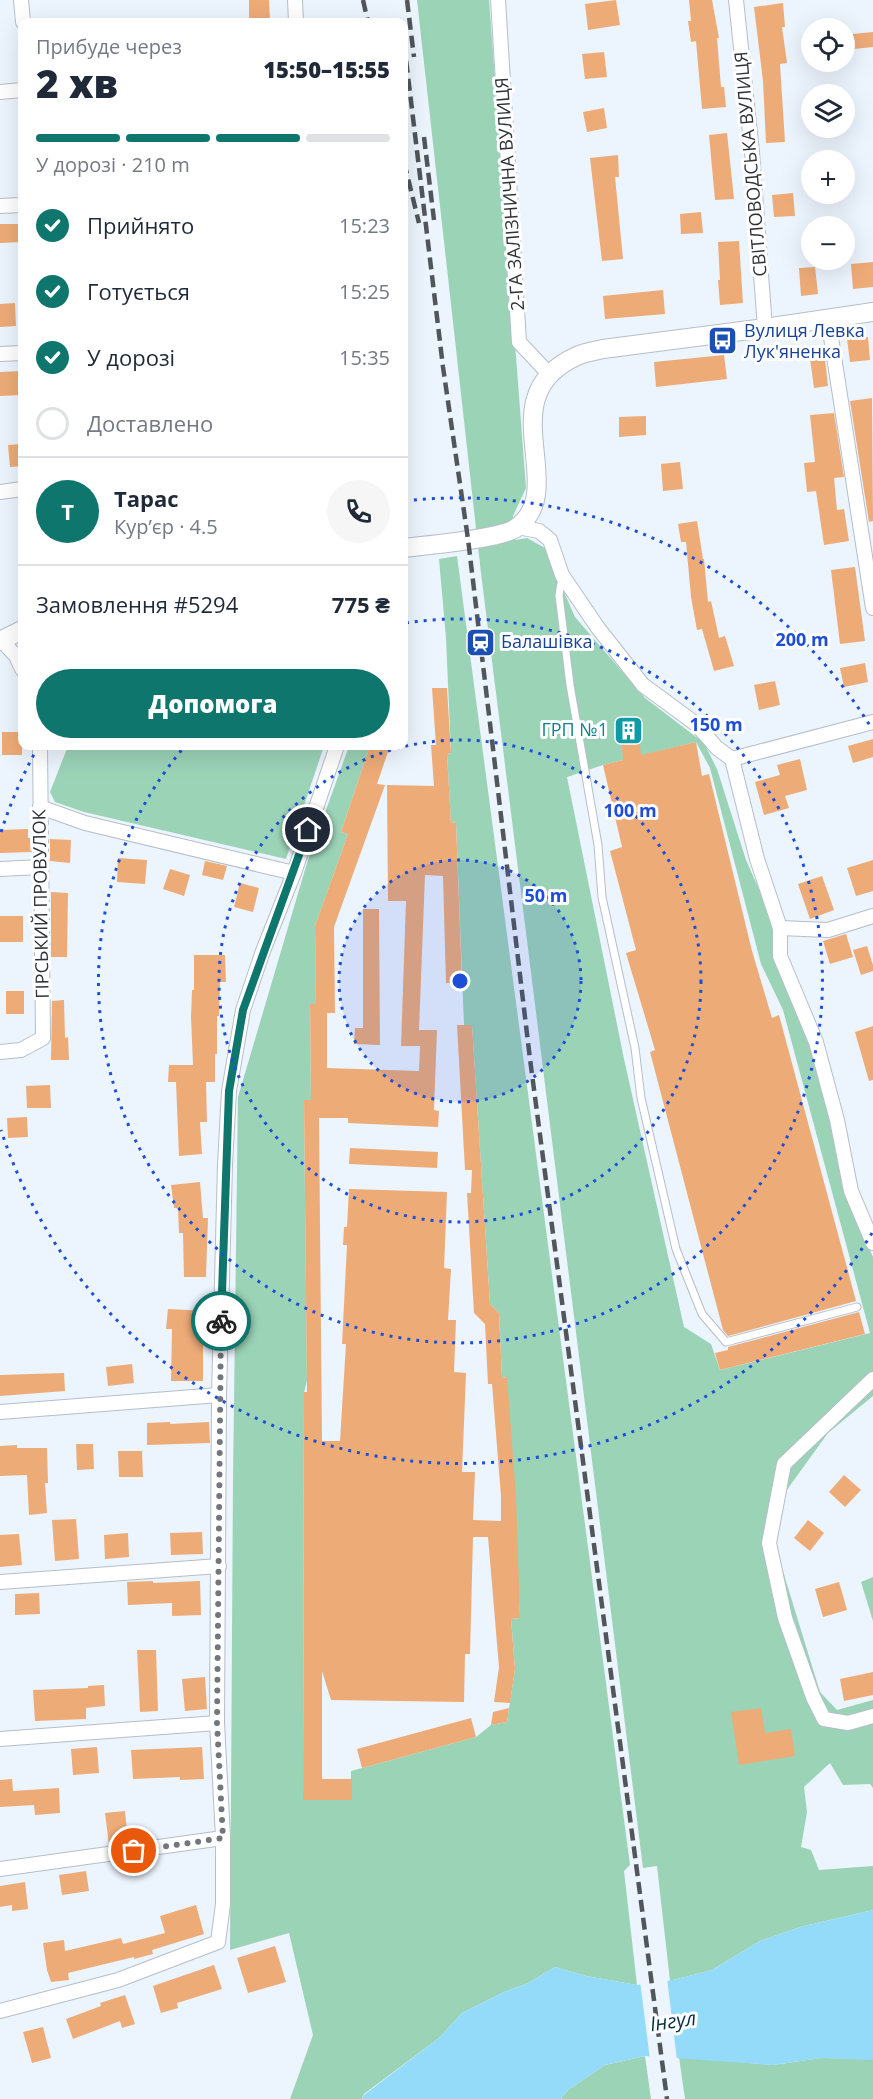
<!DOCTYPE html>
<html lang="uk">
<meta charset="utf-8">
<style>
body{margin:0;font-family:"Open Sans",sans-serif;background:#f6f6f7;color:#1f2937;height:100vh;display:flex;flex-direction:column;font-size:22px;white-space:nowrap}
*{box-sizing:border-box;margin:0}
p{font-size:20px;color:#747a83}
.icon{flex:none;width:33px;height:33px;fill:none;stroke:currentColor;stroke-width:2;stroke-linecap:round;stroke-linejoin:round}
.map{position:relative;flex:1;overflow:hidden}
.details{position:absolute;left:18px;top:18px;width:390px;height:732px;display:flex;flex-direction:column;background:#fff;border-radius:12px;box-shadow:0 6px 24px #0002}
.details>*{flex:none}
.buttons{position:absolute;left:801px;top:18px;display:grid;gap:12px}
.buttons a{display:grid;place-items:center;width:54px;height:54px;border-radius:50%;background:#fff;box-shadow:0 6px 24px #0002;font-size:30px}
.pin{position:absolute;display:grid;place-items:center;width:51px;height:51px;color:#fff;margin:-26px;border:3px solid #fff;border-radius:50%;box-shadow:0 2px 6px #0007}
.courier{position:absolute;display:grid;place-items:center;width:60px;height:60px;margin:-30px;border:4px solid #0f766e;border-radius:50%;background:#fff;color:#222;box-shadow:0 2px 8px #0007}
.head em{font-style:normal;font-weight:800}
.head div{display:flex;flex-direction:column-reverse}
.head{display:flex;align-items:center;justify-content:space-between;height:102px;padding:0 18px}
h1{font-size:39px;font-weight:800;line-height:45px}
.bar{display:grid;grid-template-columns:repeat(4,1fr);gap:9px 6px;align-content:center;height:72px;padding:0 18px}
.bar i{height:8px;border-radius:4px;background:#e0e1e3}
.bar .on{background:#0f766e}
.bar p{grid-column:span 4}
.line{display:flex;align-items:center;gap:15px;padding:0 18px;border-top:2px solid #e0e1e3}
.line div{flex:1}
.round{display:grid;place-items:center;flex:none;width:63px;height:63px;border-radius:32px;background:#f6f6f7}
ol{padding:0 18px;list-style:none}
li{display:flex;align-items:center;gap:18px;height:66px}
li p{margin-inline-start:auto}
li .icon{padding:6px;border-radius:50%;background:#0f766e;color:#fff;stroke-width:4}
li:last-child{color:#747a83}
li i{width:33px;height:33px;border:3px solid #e0e1e3;border-radius:50%}
.button{display:flex;gap:12px;margin-top:auto;padding:12px 18px}
.button a{flex:1;height:69px;border-radius:36px;background:#0f766e;color:#fff;font-size:24px;font-weight:800;line-height:69px;text-align:center}
.map>svg:first-child{display:block}
.green{fill:#9bd3b7;fill-rule:evenodd}
.water{fill:#94dbf9}
.pier{fill:#ecf4fe}
.building{fill:#edab78}
.lines{fill:none;stroke-linecap:round;stroke-linejoin:round}
.service-casing{stroke:#b6bec8;stroke-width:9}
.minor-casing{stroke:#b6bec8;stroke-width:16}
.tertiary-casing{stroke:#b6bec8;stroke-width:20}
.service{stroke:#fff;stroke-width:7}
.minor{stroke:#fff;stroke-width:14}
.tertiary{stroke:#fff;stroke-width:18}
.rail{stroke:#51565a;stroke-width:4.5;stroke-dasharray:12 6;stroke-linecap:butt}
.done{stroke:#71777c;stroke-width:6;stroke-dasharray:0 10.8}
.route{stroke:#0f766e;stroke-width:8}
.ring{fill:none;stroke:#1d4ed8;stroke-width:3;stroke-dasharray:3 6}
.labels{text-anchor:middle;stroke-width:6;stroke-linejoin:round;paint-order:stroke}
.street-label{font-size:18px;fill:#2f3336;stroke:#fff}
.transit-label{font-size:18px;fill:#164399;stroke:#fff;text-anchor:start}
.culture-label{font-size:18px;fill:#0d838f;stroke:#fff;text-anchor:end}
.water-label{font-size:20px;font-style:italic;fill:#043140;stroke:#fff}
.centre{fill:#1d4ed8;stroke:#fff;stroke-width:3}
.ring-label{font-size:18px;text-anchor:middle;font-weight:bold;fill:#1d4ed8;stroke:#fff;stroke-width:6;stroke-linejoin:round;paint-order:stroke}
</style>
<div class="map">
<svg width="873" height="2099" viewBox="0 0 873 2099">
<rect width="100%" height="100%" fill="#ecf4fe"/>
<g class="green">
<path d="M 417,0 L 489,0 L 526,488 L 513,516 L 515,540 L 527,538 L 545,548 L 575,617 L 645,698 L 704,743 L 717,769 L 746,860 L 774,923 L 772,950 L 815,1059 L 832,1120 L 844,1192 L 873,1257 L 873,1396 L 828,1433 L 781,1498 L 774,1542 L 820,1692 L 837,1710 L 873,1700 L 873,1788 L 870,1784 L 843,1785 L 830,1763 L 804,1787 L 807,1812 L 801,1847 L 811,1850 L 819,1870 L 873,1866 L 873,1910 L 800,1927 L 760,1941 L 712,1970 L 673,1980 L 670,1981 L 657,1866 L 643,1868 L 481,573 ZM 696,742 L 710,768 L 761,964 L 783,1010 L 870,1333 L 720,1370 L 711,1344 L 684,1327 L 624,1059 L 567,777 L 603,765 Z"/>
<path d="M 457,556 L 630,1865 L 624,1871 L 637,1985 L 586,1976 L 555,1967 L 528,1983 L 504,1992 L 462,2013 L 439,2038 L 364,2094 L 362,2099 L 290,2099 L 313,2035 L 289,1933 L 230,1950 L 233,1479 L 238,1097 L 307,863 L 349,746 L 370,746 L 341,832 L 348,834 L 315,926 L 316,1004 L 310,1004 L 311,1100 L 304,1101 L 307,1380 L 304,1393 L 303,1800 L 351,1800 L 351,1771 L 476,1737 L 491,1725 L 507,1722 L 515,1669 L 511,1619 L 520,1618 L 506,1377 L 502,1378 L 499,1313 L 490,1304 L 472,1025 L 464,1025 L 456,822 L 451,823 L 447,754 L 451,753 L 446,638 L 439,559 Z"/>
<path d="M 68,746 L 324,746 L 286,859 L 84,812 L 55,802 L 50,792 Z"/>
<path d="M 873,1577 L 873,1621 L 861,1582 Z"/>
<path d="M 645,2056 L 651,2099 L 561,2099 L 568,2090 L 605,2065 Z"/>
<path d="M 679,2057 L 773,2065 L 821,2058 L 871,2059 L 873,2060 L 873,2099 L 685,2099 Z"/>
</g>
<path class="water" d="M 873,1910 L 873,2060 L 821,2058 L 773,2065 L 645,2056 L 605,2065 L 568,2090 L 561,2099 L 362,2099 L 364,2095 L 439,2038 L 462,2013 L 504,1992 L 528,1983 L 555,1967 L 586,1976 L 637,1985 L 673,1980 L 712,1970 L 760,1941 L 800,1927 Z"/>
<path class="pier" d="M 667,1978 L 677,2060 L 650,2059 L 640,1981 Z"/>
<g class="building">
<path d="M 249,0 L 269,0 L 270,22 L 249,22 Z"/>
<path d="M 616,0 L 620,25 L 588,30 L 585,4 Z"/>
<path d="M 689,0 L 712,0 L 719,38 L 717,38 L 721,87 L 724,87 L 726,107 L 702,109 L 696,41 L 691,42 L 688,21 L 691,21 Z"/>
<path d="M 783,3 L 785,27 L 782,27 L 787,63 L 780,64 L 785,142 L 766,143 L 763,81 L 754,7 Z"/>
<path d="M 873,32 L 873,47 L 854,49 L 852,34 Z"/>
<path d="M 604,52 L 607,77 L 585,79 L 582,54 Z"/>
<path d="M 604,108 L 607,128 L 587,132 L 583,112 Z"/>
<path d="M 727,133 L 734,199 L 715,200 L 709,135 Z"/>
<path d="M 618,155 L 619,177 L 615,177 L 623,259 L 602,261 L 590,158 Z"/>
<path d="M 793,193 L 795,216 L 774,217 L 772,195 Z"/>
<path d="M 701,212 L 703,233 L 681,234 L 680,214 Z"/>
<path d="M 0,224 L 22,224 L 22,242 L 0,243 Z"/>
<path d="M 739,241 L 743,303 L 720,305 L 718,280 L 720,280 L 718,242 Z"/>
<path d="M 873,262 L 873,287 L 853,289 L 851,264 Z"/>
<path d="M 815,267 L 818,294 L 801,296 L 799,268 Z"/>
<path d="M 663,290 L 665,314 L 605,319 L 603,296 Z"/>
<path d="M 15,303 L 16,326 L 0,327 L 0,304 Z"/>
<path d="M 868,337 L 870,360 L 850,362 L 847,339 Z"/>
<path d="M 824,350 L 828,386 L 814,388 L 809,351 Z"/>
<path d="M 724,355 L 727,379 L 656,387 L 654,362 Z"/>
<path d="M 22,371 L 22,395 L 0,396 L 0,372 Z"/>
<path d="M 872,398 L 873,521 L 869,522 L 850,401 Z"/>
<path d="M 834,413 L 844,477 L 834,478 L 837,510 L 844,509 L 849,541 L 824,545 L 816,491 L 807,492 L 804,463 L 815,462 L 810,415 Z"/>
<path d="M 646,416 L 646,435 L 619,437 L 619,417 Z"/>
<path d="M 22,444 L 22,466 L 10,467 L 8,445 Z"/>
<path d="M 680,462 L 683,489 L 663,491 L 661,464 Z"/>
<path d="M 697,521 L 703,559 L 704,559 L 708,602 L 711,601 L 719,638 L 725,636 L 734,666 L 714,671 L 702,629 L 697,630 L 691,597 L 686,542 L 681,542 L 678,524 Z"/>
<path d="M 855,567 L 865,641 L 840,644 L 831,570 Z"/>
<path d="M 865,663 L 868,682 L 844,687 L 840,668 Z"/>
<path d="M 775,681 L 780,705 L 759,710 L 754,685 Z"/>
<path d="M 432,688 L 447,688 L 451,753 L 447,754 L 451,823 L 456,822 L 462,983 L 446,983 L 443,876 L 425,875 L 419,1030 L 437,1030 L 434,1110 L 439,1111 L 438,1127 L 348,1123 L 348,1118 L 319,1118 L 322,1441 L 340,1441 L 346,1344 L 342,1344 L 347,1245 L 343,1245 L 344,1227 L 347,1227 L 349,1189 L 447,1192 L 444,1268 L 451,1269 L 448,1320 L 456,1320 L 454,1372 L 466,1373 L 462,1472 L 475,1472 L 473,1520 L 501,1521 L 501,1496 L 492,1384 L 488,1384 L 485,1324 L 474,1313 L 467,1193 L 471,1193 L 472,1170 L 465,1170 L 457,1025 L 472,1025 L 490,1304 L 499,1313 L 502,1378 L 507,1377 L 516,1497 L 520,1618 L 511,1619 L 515,1669 L 510,1703 L 494,1702 L 499,1667 L 488,1537 L 473,1537 L 470,1654 L 465,1654 L 464,1702 L 331,1700 L 322,1671 L 322,1779 L 352,1779 L 352,1800 L 303,1800 L 304,1392 L 307,1392 L 304,1100 L 311,1100 L 310,1004 L 316,1004 L 315,926 L 348,834 L 341,832 L 370,746 L 390,746 L 377,784 L 385,785 L 334,927 L 335,1013 L 327,1013 L 327,1068 L 419,1071 L 420,1046 L 401,1046 L 406,901 L 388,901 L 387,785 L 434,786 L 431,745 L 436,745 Z"/>
<path d="M 637,721 L 641,755 L 696,742 L 702,776 L 709,774 L 752,951 L 772,1018 L 779,1015 L 856,1301 L 728,1336 L 723,1330 L 650,1052 L 655,1050 L 626,953 L 636,950 L 610,851 L 622,847 L 603,765 L 623,760 L 620,723 Z"/>
<rect x="2" y="732" width="20" height="23"/>
<path d="M 873,739 L 873,757 L 853,763 L 848,746 Z"/>
<path d="M 800,759 L 807,790 L 785,796 L 789,808 L 764,815 L 755,782 L 780,775 L 777,765 Z"/>
<path d="M 28,829 L 28,838 L 32,838 L 32,852 L 0,853 L 0,830 Z"/>
<path d="M 50,839 L 71,840 L 70,863 L 50,861 Z"/>
<path d="M 118,858 L 147,860 L 145,884 L 117,882 Z"/>
<path d="M 873,860 L 873,891 L 856,896 L 847,868 Z"/>
<path d="M 205,861 L 227,866 L 223,880 L 202,875 Z"/>
<path d="M 170,869 L 190,875 L 184,896 L 163,889 Z"/>
<path d="M 822,876 L 834,910 L 810,919 L 798,884 Z"/>
<path d="M 240,883 L 259,888 L 253,912 L 234,907 Z"/>
<path d="M 51,892 L 68,893 L 67,957 L 51,957 Z"/>
<path d="M 363,909 L 379,909 L 380,1045 L 354,1044 L 355,1028 L 363,1028 Z"/>
<rect x="0" y="916" width="23" height="26"/>
<path d="M 846,934 L 853,957 L 830,964 L 823,941 Z"/>
<path d="M 867,946 L 873,965 L 873,971 L 861,975 L 853,950 Z"/>
<path d="M 194,955 L 225,955 L 226,982 L 220,982 L 219,1016 L 217,1016 L 217,1054 L 215,1054 L 215,1082 L 206,1082 L 207,1122 L 200,1122 L 202,1154 L 179,1156 L 176,1082 L 168,1082 L 169,1065 L 193,1065 L 191,1017 L 192,990 L 194,990 Z"/>
<rect x="6" y="991" width="18" height="23"/>
<path d="M 64,1000 L 65,1038 L 68,1037 L 69,1060 L 51,1060 L 52,1001 Z"/>
<path d="M 873,1026 L 873,1080 L 869,1081 L 855,1032 Z"/>
<path d="M 50,1085 L 51,1108 L 27,1108 L 26,1086 Z"/>
<path d="M 27,1117 L 28,1137 L 8,1138 L 7,1118 Z"/>
<path d="M 350,1148 L 438,1152 L 437,1168 L 349,1164 Z"/>
<path d="M 200,1182 L 203,1218 L 208,1218 L 206,1277 L 184,1277 L 183,1233 L 179,1233 L 178,1208 L 174,1208 L 171,1185 Z"/>
<path d="M 168,1309 L 207,1311 L 206,1331 L 203,1331 L 203,1381 L 171,1381 L 172,1329 L 166,1329 Z"/>
<path d="M 859,1312 L 865,1334 L 720,1370 L 715,1353 L 728,1350 L 728,1347 Z"/>
<path d="M 132,1364 L 134,1383 L 108,1386 L 106,1367 Z"/>
<path d="M 64,1373 L 65,1391 L 0,1396 L 0,1375 Z"/>
<path d="M 170,1422 L 170,1424 L 209,1422 L 210,1443 L 147,1445 L 147,1423 Z"/>
<path d="M 76,1444 L 93,1444 L 94,1469 L 77,1470 Z"/>
<path d="M 17,1445 L 17,1448 L 47,1448 L 48,1483 L 45,1483 L 47,1513 L 29,1515 L 27,1475 L 0,1476 L 0,1446 Z"/>
<path d="M 118,1451 L 142,1451 L 143,1477 L 119,1477 Z"/>
<path d="M 844,1475 L 861,1490 L 845,1507 L 829,1492 Z"/>
<path d="M 76,1519 L 79,1559 L 55,1561 L 52,1520 Z"/>
<path d="M 808,1520 L 824,1533 L 810,1551 L 794,1538 Z"/>
<path d="M 202,1532 L 203,1554 L 171,1555 L 170,1533 Z"/>
<path d="M 128,1533 L 129,1557 L 105,1559 L 104,1535 Z"/>
<path d="M 19,1534 L 22,1565 L 0,1567 L 0,1535 Z"/>
<path d="M 153,1581 L 153,1583 L 200,1581 L 201,1615 L 172,1616 L 172,1603 L 128,1605 L 127,1582 Z"/>
<path d="M 839,1582 L 847,1610 L 823,1617 L 815,1589 Z"/>
<path d="M 39,1593 L 40,1614 L 15,1615 L 15,1594 Z"/>
<path d="M 137,1650 L 156,1650 L 158,1711 L 140,1712 Z"/>
<path d="M 873,1672 L 873,1695 L 844,1701 L 840,1679 Z"/>
<path d="M 205,1677 L 207,1709 L 185,1711 L 182,1679 Z"/>
<path d="M 104,1685 L 105,1706 L 86,1708 L 86,1719 L 35,1721 L 33,1690 L 88,1688 L 88,1686 Z"/>
<path d="M 509,1708 L 507,1722 L 491,1725 L 493,1712 Z"/>
<path d="M 761,1708 L 765,1733 L 791,1729 L 795,1756 L 739,1765 L 731,1712 Z"/>
<path d="M 471,1718 L 476,1737 L 362,1768 L 357,1749 Z"/>
<path d="M 97,1747 L 99,1773 L 73,1775 L 71,1749 Z"/>
<path d="M 202,1747 L 204,1779 L 180,1780 L 180,1777 L 133,1779 L 131,1750 Z"/>
<path d="M 12,1779 L 13,1791 L 59,1788 L 60,1813 L 35,1815 L 34,1805 L 0,1807 L 0,1780 Z"/>
<path d="M 125,1811 L 128,1842 L 109,1845 L 105,1813 Z"/>
<path d="M 86,1871 L 89,1891 L 62,1895 L 59,1875 Z"/>
<path d="M 25,1882 L 28,1909 L 12,1911 L 12,1905 L 0,1907 L 0,1886 Z"/>
<path d="M 196,1905 L 204,1934 L 152,1950 L 153,1954 L 134,1959 L 134,1957 L 68,1973 L 69,1980 L 51,1982 L 47,1970 L 43,1943 L 64,1940 L 65,1951 L 121,1938 L 123,1944 L 165,1933 L 160,1916 Z"/>
<path d="M 275,1946 L 286,1982 L 248,1993 L 237,1958 Z"/>
<path d="M 214,1965 L 222,1989 L 177,2003 L 178,2008 L 161,2013 L 153,1986 Z"/>
<path d="M 125,1995 L 135,2024 L 122,2028 L 120,2021 L 73,2039 L 66,2019 L 101,2006 L 100,2003 Z"/>
<path d="M 43,2027 L 51,2058 L 32,2063 L 23,2032 Z"/>
</g>
<g class="lines">
<defs>
<path id="service" d="M 562,577 L 559,595 L 570,685 L 598,845 L 602,897 L 635,1048 L 641,1098 L 676,1249 L 702,1314 L 726,1342 L 857,1307"/>
<g id="minor">
<path d="M 21,0 L 23,22"/>
<path d="M 295,0 L 296,22"/>
<path d="M 498,0 L 519,342 L 550,375"/>
<path d="M 736,0 L 752,152 L 765,328"/>
<path d="M 0,92 L 22,90"/>
<path d="M 0,206 L 22,205"/>
<path d="M 828,318 L 873,608"/>
<path d="M 0,354 L 22,353"/>
<path d="M 0,492 L 22,489"/>
<path d="M 517,527 L 539,531 L 550,540 L 562,575 L 598,628 L 643,685 L 696,724 L 717,748 L 732,759 L 757,859 L 780,928 L 780,956 L 816,1042 L 837,1120 L 851,1191 L 873,1243"/>
<path d="M 2,641 L 16,656 L 22,669"/>
<path d="M 732,759 L 873,722"/>
<path d="M 40,807 L 85,823 L 294,873"/>
<path d="M 0,869 L 41,867"/>
<path d="M 780,928 L 828,930 L 873,916"/>
<path d="M 0,1052 L 21,1050 L 43,1038 L 40,746"/>
<path d="M 873,1379 L 784,1464 L 769,1543 L 785,1618 L 813,1697 L 824,1719 L 848,1723 L 873,1716"/>
<path d="M 0,1412 L 219,1395"/>
<path d="M 0,1582 L 219,1566"/>
<path d="M 0,1739 L 217,1723"/>
<path d="M 0,1869 L 223,1838"/>
<path d="M 0,2011 L 118,1980 L 218,1942 L 223,1904 L 223,1838 L 217,1723 L 219,1395 L 225,1164 L 229,1091 L 243,1010 L 263,951 L 294,873 L 337,746"/>
</g>
<g id="tertiary">
<path d="M 404,548 C 427,545 500,539 516,528 C 572,489 487,396 577,356 C 585,352 595,351 603,349 L 765,328 L 873,312"/>
<path d="M 0,641 L 22,630"/>
</g>
</defs>
<use href="#service" class="service-casing"/>
<use href="#minor" class="minor-casing"/>
<use href="#tertiary" class="tertiary-casing"/>
<use href="#service" class="service"/>
<use href="#minor" class="minor"/>
<use href="#tertiary" class="tertiary"/>
<g class="rail">
<path d="M 363,0 L 368,22"/>
<path d="M 407,0 L 414,57"/>
<path d="M 404,43 L 443,367 L 468,539 L 530,1059 L 667,2099"/>
<path d="M 424,137 L 434,220"/>
<path d="M 404,162 L 419,223"/>
</g>
</g>
<g class="lines">
<path class="done" d="M 134,1851 L 223,1838 L 217,1723 L 221,1321"/>
<path class="route" d="M 221,1321 L 229,1091 L 243,1010 L 308,830"/>
</g>
<circle cx="460" cy="981" r="121" fill="#1d4ed8" fill-opacity=".12"/>
<g class="ring">
<circle cx="460" cy="981" r="121"/>
<circle cx="460" cy="981" r="241"/>
<path d="M406 623A362 362 0 1 1 185 746"/>
<path d="M872 1233A483 483 0 0 1 1 1130M1 832A483 483 0 0 1 38 747M405 501A483 483 0 0 1 872 729"/>
</g>
<defs>
<symbol id="bus-square" viewBox="-11 -11 22 22"><rect x="-9" y="-9" width="18" height="18" rx="4" fill="#1a4fb4" stroke="#fff"/><path d="M-5-6H5V4H4V6H2V4H-2V6H-4V4H-5ZM-3.5-4V0h7V-4ZM-3.5 1.2v1.5H-2V1.2ZM2 1.2v1.5H3.5V1.2Z" fill="#fff"/></symbol>
<symbol id="station-square" viewBox="-11 -11 22 22"><rect x="-9" y="-9" width="18" height="18" rx="4" fill="#1a4fb4" stroke="#fff"/><path d="M-3-6H3Q5-6 5-4V2Q5 4 3 4L4.5 6H3L1.5 4h-3L-3 6H-4.5L-3 4Q-5 4-5 2V-4Q-5-6-3-6ZM-3.5-4v3h7v-3ZM-3.5 1v1.5H-2V1ZM2 1v1.5H3.5V1Z" fill="#fff"/></symbol>
<symbol id="building-square" viewBox="-11 -11 22 22"><rect x="-9" y="-9" width="18" height="18" rx="4" fill="#0f9aa8" stroke="#fff"/><path d="M-4-6H4V6H1V3H-1V6H-4ZM-2.5-4.3h1.7v1.8h-1.7ZM.8-4.3h1.7v1.8H.8ZM-2.5-1h1.7V.8h-1.7ZM.8-1h1.7V.8H.8Z" fill="#fff"/></symbol>
</defs>
<g fill-rule="evenodd">
<use href="#bus-square" x="706" y="324" width="33" height="33"/>
<use href="#station-square" x="464" y="626" width="33" height="33"/>
<use href="#building-square" x="612" y="714" width="33" height="33"/>
</g>
<g class="labels">
<g class="street-label">
<text transform="translate(751 164) rotate(-95)" y="6">СВІТЛОВОДСЬКА ВУЛИЦЯ</text>
<text transform="translate(510 194) rotate(-94)" y="6">2-ГА ЗАЛІЗНИЧНА ВУЛИЦЯ</text>
<text transform="translate(41 904) rotate(-91)" y="6">ГІРСЬКИЙ ПРОВУЛОК</text>
</g>
<g class="transit-label">
<text x="744" y="337">Вулиця Левка<tspan x="744" dy="21">Лук'яненка</tspan></text>
<text x="501" y="648">Балашівка</text>
</g>
<g class="culture-label">
<text x="608" y="736">ГРП №1</text>
</g>
<g class="water-label">
<text transform="translate(673 2021) rotate(-8)" y="7">Інгул</text>
</g>
</g>
<circle cx="460" cy="981" r="9" class="centre"/>
<g class="ring-label">
<text x="802" y="646">200 m</text>
<text x="716" y="731">150 m</text>
<text x="630" y="817">100 m</text>
<text x="546" y="902">50 m</text>
</g>
</svg>
<div class="buttons">
<a><svg class="icon" aria-label="locate" viewBox="0 0 24 24"><circle cx="12" cy="12" r="6"/><path d="M12 2v4M12 18v4M2 12h4M18 12h4"/></svg></a>
<a><svg class="icon" aria-label="layers" viewBox="0 0 24 24"><path d="M12 4l9 5-9 5-9-5zM3 14l9 5 9-5"/></svg></a>
<a>+</a>
<a>−</a>
</div>
<div class="pin" style="left:134px;top:1851px;background:#ea580c"><svg class="icon" aria-label="bag" viewBox="0 0 24 24"><path d="M5 8h14l-1 12H6zM9 8a3 3 0 0 1 6 0"/></svg></div>
<div class="pin" style="left:308px;top:830px;background:#1f2937"><svg class="icon" aria-label="home" viewBox="0 0 24 24"><path d="M3 11l9-7 9 7M6 9v11h12V9"/></svg></div>
<div class="courier" style="left:221px;top:1321px"><svg class="icon" aria-label="bike" viewBox="0 0 24 24"><circle cx="6" cy="16" r="4"/><circle cx="18" cy="16" r="4"/><path d="M6 16l4-8h5l3 8M10 8l3 8H6M13 5h3"/></svg></div>
<section class="details">
<div class="head"><div><h1>2 хв</h1><p>Прибуде через</p></div><em>15:50–15:55</em></div>
<div class="bar"><i class="on"></i><i class="on"></i><i class="on"></i><i></i><p>У дорозі · 210 m</p></div>
<ol>
<li><svg class="icon" aria-label="check" viewBox="0 0 24 24"><path d="M5 12l5 5 9-10"/></svg>Прийнято<p>15:23</p></li>
<li><svg class="icon" aria-label="check" viewBox="0 0 24 24"><path d="M5 12l5 5 9-10"/></svg>Готується<p>15:25</p></li>
<li><svg class="icon" aria-label="check" viewBox="0 0 24 24"><path d="M5 12l5 5 9-10"/></svg>У дорозі<p>15:35</p></li>
<li><i></i>Доставлено</li>
</ol>
<div class="line" style="height:108px"><b class="round" style="background:#0f766e;color:#fff">Т</b><div><b>Тарас</b><p>Кур’єр · 4.5</p></div><a class="round"><svg class="icon" aria-label="phone" viewBox="0 0 24 24"><path d="M5 4h4l2 5-3 2q2 4 5 5l2-3 5 2v4C11 20 4 13 5 4z"/></svg></a></div>
<div class="line" style="height:78px"><div>Замовлення #5294</div><b>775 ₴</b></div>
<div class="button"><a>Допомога</a></div>
</section>
</div>
